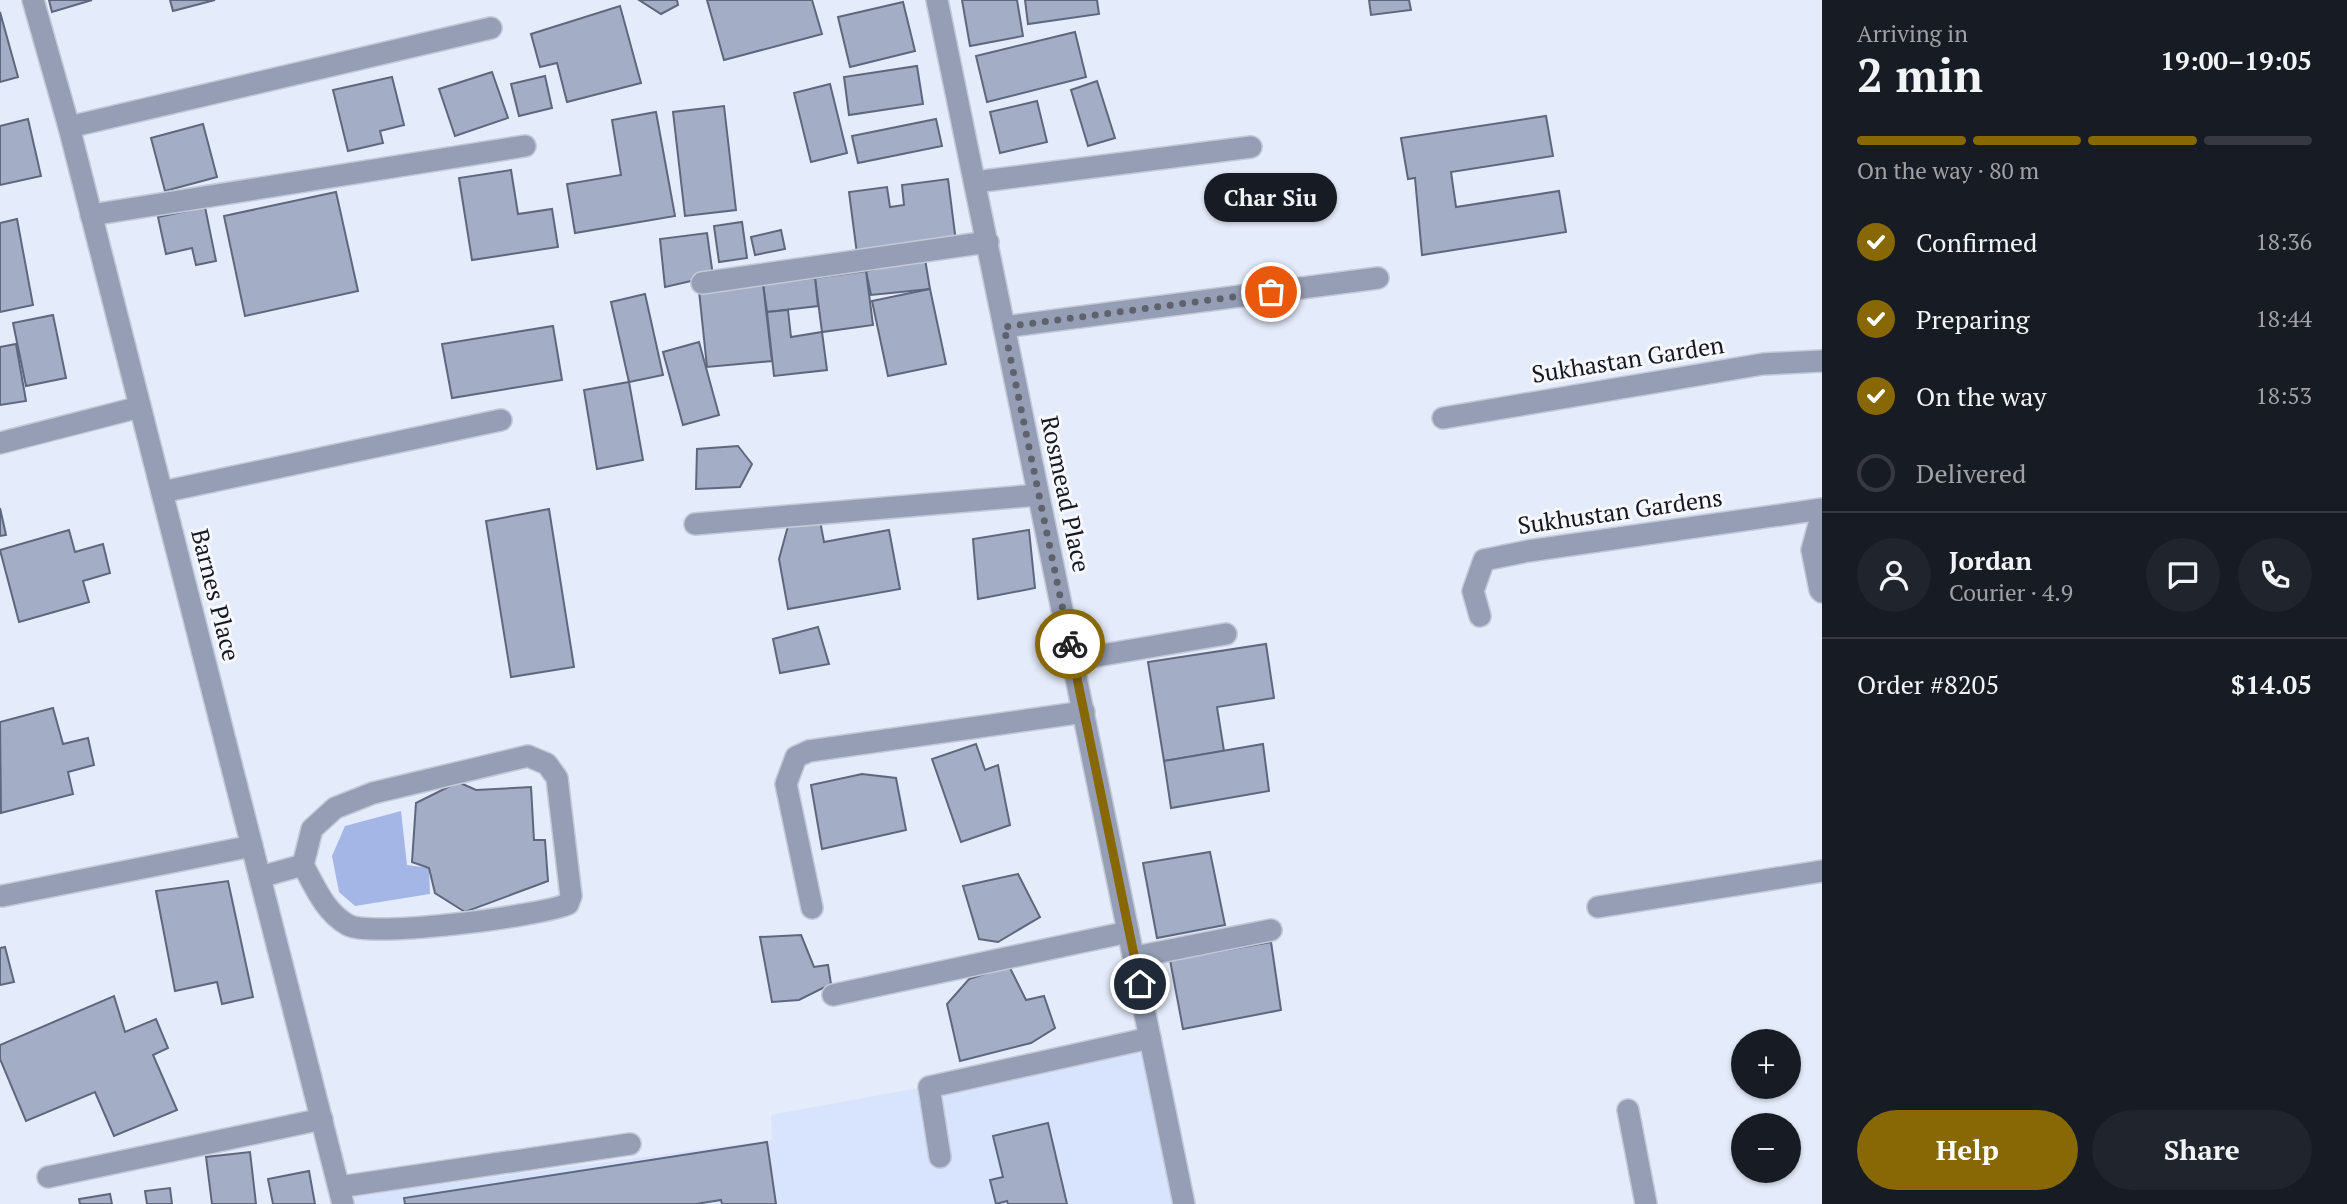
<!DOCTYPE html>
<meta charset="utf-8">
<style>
body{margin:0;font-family:"PT Serif",serif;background:#20242c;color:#f1f3f6;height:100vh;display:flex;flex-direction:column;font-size:26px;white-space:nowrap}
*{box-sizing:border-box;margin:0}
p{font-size:23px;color:#9ea1a6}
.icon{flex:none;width:38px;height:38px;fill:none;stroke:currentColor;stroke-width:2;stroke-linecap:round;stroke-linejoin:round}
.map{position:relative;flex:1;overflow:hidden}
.drawer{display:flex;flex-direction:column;background:#171b24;width:525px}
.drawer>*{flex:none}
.controls{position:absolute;left:1731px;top:1029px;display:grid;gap:14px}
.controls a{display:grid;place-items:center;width:70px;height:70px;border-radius:50%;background:#171b24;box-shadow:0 2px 5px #0004;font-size:35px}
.pin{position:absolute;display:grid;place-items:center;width:60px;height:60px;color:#fff;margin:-30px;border:4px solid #fff;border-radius:50%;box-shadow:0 2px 7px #0007}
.courier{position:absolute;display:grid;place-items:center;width:70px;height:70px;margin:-35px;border:5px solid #876804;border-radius:50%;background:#fff;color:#222;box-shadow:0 2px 9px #0007}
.bubble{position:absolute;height:49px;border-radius:24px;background:#171b24;box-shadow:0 2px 5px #0004;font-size:23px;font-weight:700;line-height:49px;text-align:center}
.overview em{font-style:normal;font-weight:700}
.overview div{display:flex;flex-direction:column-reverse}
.overview{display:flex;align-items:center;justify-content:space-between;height:119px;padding:0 35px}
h1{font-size:46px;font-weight:700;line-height:52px}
.bar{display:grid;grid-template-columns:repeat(4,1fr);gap:10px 7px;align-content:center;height:84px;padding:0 35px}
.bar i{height:9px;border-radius:5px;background:#363941}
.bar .on{background:#876804}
.bar p{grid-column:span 4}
.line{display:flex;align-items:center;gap:18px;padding:0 35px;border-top:2px solid #363941}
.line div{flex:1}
.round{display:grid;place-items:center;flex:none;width:74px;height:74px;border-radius:37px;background:#20242c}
ol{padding:0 35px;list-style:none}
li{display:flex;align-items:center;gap:21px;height:77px}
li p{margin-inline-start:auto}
li .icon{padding:7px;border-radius:50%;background:#876804;color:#fff;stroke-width:4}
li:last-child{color:#9ea1a6}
li i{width:38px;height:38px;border:4px solid #363941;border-radius:50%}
.primary-button{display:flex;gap:14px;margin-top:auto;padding:14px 35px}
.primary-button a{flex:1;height:80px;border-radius:42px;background:#876804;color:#fff;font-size:28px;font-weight:700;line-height:80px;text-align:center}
.primary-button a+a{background:#20242c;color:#f1f3f6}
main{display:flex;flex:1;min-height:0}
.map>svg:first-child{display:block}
.built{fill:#d8e3fd}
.green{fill:#a4b6e5}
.building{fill:#a3adc6;stroke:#5e677d;stroke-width:2}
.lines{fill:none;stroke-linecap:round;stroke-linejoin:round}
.minor-casing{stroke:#c3c9d7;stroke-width:24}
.minor{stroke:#959eb5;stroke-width:21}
.done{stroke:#5d626d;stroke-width:7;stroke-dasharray:0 12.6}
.route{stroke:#876804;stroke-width:9}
.labels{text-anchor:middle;stroke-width:6;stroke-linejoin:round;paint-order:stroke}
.street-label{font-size:24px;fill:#151821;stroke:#f6f8fd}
</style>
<main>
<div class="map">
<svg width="1822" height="1204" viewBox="0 0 1822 1204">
<rect width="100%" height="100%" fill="#e4ebfa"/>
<path class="built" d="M 1143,1047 L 1174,1204 L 355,1204 L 353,1196 L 772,1140 L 771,1115 Z"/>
<path class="green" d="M 401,811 L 407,865 L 429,868 L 430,894 L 355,906 L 339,892 L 332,856 L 345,826 Z"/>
<g class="building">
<path d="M 49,0 L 92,0 L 52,12 Z"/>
<path d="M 170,0 L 215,0 L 173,11 Z"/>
<path d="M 639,0 L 677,0 L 678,5 L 661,14 Z"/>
<path d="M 707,0 L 812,0 L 822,34 L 724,60 Z"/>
<path d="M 962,0 L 1017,0 L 1023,36 L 970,46 Z"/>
<path d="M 1025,0 L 1097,0 L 1099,14 L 1028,24 Z"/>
<path d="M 1369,0 L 1409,0 L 1411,10 L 1371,15 Z"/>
<path d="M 903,2 L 915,51 L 850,67 L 838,17 Z"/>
<path d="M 620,6 L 641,83 L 567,102 L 557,63 L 540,67 L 531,34 Z"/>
<path d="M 0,12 L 18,77 L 0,82 Z"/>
<path d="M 1075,32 L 1086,77 L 987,102 L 976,56 Z"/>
<path d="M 917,66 L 923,104 L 849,115 L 844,77 Z"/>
<path d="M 492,72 L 508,118 L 455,136 L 439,89 Z"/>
<path d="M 545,76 L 552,108 L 519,116 L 511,84 Z"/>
<path d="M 392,77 L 404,125 L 380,131 L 383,143 L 348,151 L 333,90 Z"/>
<path d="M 1097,81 L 1115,138 L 1088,146 L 1071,90 Z"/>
<path d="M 830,84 L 847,153 L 811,162 L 794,93 Z"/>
<path d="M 1037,101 L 1047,142 L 1000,153 L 990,112 Z"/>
<path d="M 724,106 L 736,210 L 685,216 L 673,112 Z"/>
<path d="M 656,112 L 675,216 L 575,233 L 567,184 L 621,175 L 612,120 Z"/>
<path d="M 1546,116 L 1553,156 L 1451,172 L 1456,207 L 1559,191 L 1566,232 L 1422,255 L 1415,178 L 1408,179 L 1401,138 Z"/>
<path d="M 28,119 L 41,176 L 0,185 L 0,126 Z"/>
<path d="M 936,119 L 942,146 L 858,163 L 852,136 Z"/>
<path d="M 203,124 L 217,177 L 165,191 L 151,138 Z"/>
<path d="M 511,170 L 518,214 L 552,209 L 558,247 L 472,260 L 459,178 Z"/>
<path d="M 948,179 L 956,242 L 857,254 L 849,192 L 887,187 L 890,207 L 904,205 L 902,185 Z"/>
<path d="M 336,192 L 358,291 L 245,316 L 224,216 Z"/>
<path d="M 205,207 L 216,261 L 196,265 L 192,248 L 166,254 L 158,217 Z"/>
<path d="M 17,219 L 33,305 L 0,312 L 0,223 Z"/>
<path d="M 742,222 L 747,258 L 719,262 L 714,226 Z"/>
<path d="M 781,230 L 785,249 L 755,255 L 751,237 Z"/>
<path d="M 707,233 L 713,276 L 665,287 L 660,239 Z"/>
<path d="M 925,259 L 930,289 L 871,295 L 866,271 Z"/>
<path d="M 866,271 L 873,325 L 822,332 L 815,278 Z"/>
<path d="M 815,278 L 818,306 L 767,312 L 763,284 Z"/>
<path d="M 763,284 L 772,361 L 707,367 L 699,291 Z"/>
<path d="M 930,289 L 946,364 L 888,376 L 872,301 Z"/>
<path d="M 645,294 L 663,375 L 629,382 L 611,302 Z"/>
<path d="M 788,310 L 791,337 L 822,332 L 827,370 L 774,376 L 767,312 Z"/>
<path d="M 53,315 L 66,378 L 26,386 L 13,323 Z"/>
<path d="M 553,326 L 562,380 L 452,398 L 442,344 Z"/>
<path d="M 699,342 L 719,415 L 683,425 L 663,352 Z"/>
<path d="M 16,344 L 26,401 L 0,405 L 0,347 Z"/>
<path d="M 629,382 L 643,460 L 597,469 L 584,390 Z"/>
<path d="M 738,446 L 752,464 L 740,487 L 696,489 L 697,449 Z"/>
<path d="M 0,508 L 6,535 L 0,536 Z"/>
<path d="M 549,509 L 574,667 L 511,677 L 486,521 Z"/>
<path d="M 820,521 L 824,542 L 889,530 L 900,589 L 788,609 L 779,559 L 788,526 Z"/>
<path d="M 69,530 L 75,552 L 103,544 L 110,573 L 83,581 L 89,602 L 19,622 L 0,550 Z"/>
<path d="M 1029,530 L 1035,588 L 978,599 L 973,539 Z"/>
<path d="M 818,627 L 829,664 L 780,673 L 773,639 Z"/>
<path d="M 1266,644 L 1274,698 L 1217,707 L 1224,751 L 1164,761 L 1148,662 Z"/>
<path d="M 53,708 L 63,744 L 88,738 L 94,765 L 68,772 L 73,794 L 1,813 L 0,722 Z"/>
<path d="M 976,744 L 985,770 L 998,765 L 1010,825 L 961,842 L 932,759 Z"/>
<path d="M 1263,744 L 1269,791 L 1171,808 L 1164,761 Z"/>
<path d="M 862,774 L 896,778 L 906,830 L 822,849 L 811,785 Z"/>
<path d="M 458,782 L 476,790 L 531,787 L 534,840 L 545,840 L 548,881 L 465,912 L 435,893 L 429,868 L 412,862 L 416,803 Z"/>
<path d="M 1210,852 L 1225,925 L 1157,938 L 1143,863 Z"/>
<path d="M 1018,874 L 1040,917 L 998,942 L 979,939 L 963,886 Z"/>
<path d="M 228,881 L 253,997 L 222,1004 L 217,982 L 175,991 L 156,891 Z"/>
<path d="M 801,935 L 814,967 L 828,965 L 831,984 L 799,1000 L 772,1002 L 760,937 Z"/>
<path d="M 1271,942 L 1281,1010 L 1183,1029 L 1170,960 Z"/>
<path d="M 5,947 L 14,982 L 0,985 L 0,948 Z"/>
<path d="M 1009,966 L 1026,1000 L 1044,996 L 1055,1028 L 1031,1043 L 960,1061 L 947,1004 L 969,979 Z"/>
<path d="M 114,996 L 125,1032 L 156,1019 L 168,1048 L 153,1055 L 177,1110 L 114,1136 L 95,1092 L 26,1121 L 0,1059 L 0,1045 Z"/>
<path d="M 1048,1123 L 1067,1204 L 1008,1204 L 1007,1201 L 996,1204 L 990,1180 L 1003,1177 L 993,1136 Z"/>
<path d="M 767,1142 L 776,1204 L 722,1204 L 721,1200 L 696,1204 L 405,1204 L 404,1198 Z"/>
<path d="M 250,1152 L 256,1204 L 212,1204 L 206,1157 Z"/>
<path d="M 309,1171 L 315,1204 L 273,1204 L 268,1179 Z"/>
<path d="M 170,1188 L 172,1204 L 147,1204 L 145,1191 Z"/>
<path d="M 110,1194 L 112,1204 L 80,1204 L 79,1199 Z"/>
</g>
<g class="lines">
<defs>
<g id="minor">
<path d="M 33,0 L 69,127 L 343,1204"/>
<path d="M 937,0 L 1184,1204"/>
<path d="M 69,127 L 491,28"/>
<path d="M 975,182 L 1251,147"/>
<path d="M 91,215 L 525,146"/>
<path d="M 702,283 L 988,242"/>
<path d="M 1004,327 L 1378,278"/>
<path d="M 1443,418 L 1763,364 L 1822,361"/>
<path d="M 0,443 L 140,407"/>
<path d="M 162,492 L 501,420"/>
<path d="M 1822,513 L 1812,550 L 1820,590 L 1822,592"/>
<path d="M 695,524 L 1038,495"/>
<path d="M 1480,616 L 1473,591 L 1484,560 L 1528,551 L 1822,509"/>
<path d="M 1073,660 L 1226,634"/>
<path d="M 528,756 L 547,764 L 557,778 L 571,896 L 568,904 C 541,916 371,938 348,925 C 325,912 315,887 303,865 L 312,829 L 335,808 L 373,793 Z"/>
<path d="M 260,877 L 303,865"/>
<path d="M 2,896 L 252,846"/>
<path d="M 1598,907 L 1822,871"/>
<path d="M 812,908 L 786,784 L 796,757 L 809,751 L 1084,712"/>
<path d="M 1135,957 L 1271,930"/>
<path d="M 833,995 L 1128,932"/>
<path d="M 1628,1110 L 1646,1204"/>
<path d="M 940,1157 L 929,1087 L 1150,1038"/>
<path d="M 48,1177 L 322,1119"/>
<path d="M 339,1187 L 630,1144"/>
</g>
</defs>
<use href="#minor" class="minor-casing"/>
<use href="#minor" class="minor"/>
</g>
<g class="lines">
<path class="done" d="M 1070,644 L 1004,327 L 1271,292"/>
<path class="route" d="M 1070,644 L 1140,984"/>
</g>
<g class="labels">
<g class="street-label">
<text transform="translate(1628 360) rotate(-9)" y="8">Sukhastan Garden</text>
<text transform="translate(1065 494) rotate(78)" y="8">Rosmead Place</text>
<text transform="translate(1620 512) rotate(-8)" y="8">Sukhustan Gardens</text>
<text transform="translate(215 595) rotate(76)" y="8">Barnes Place</text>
</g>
</g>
</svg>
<div class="controls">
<a>+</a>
<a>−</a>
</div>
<div class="pin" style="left:1271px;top:292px;background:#ea580c"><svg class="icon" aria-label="bag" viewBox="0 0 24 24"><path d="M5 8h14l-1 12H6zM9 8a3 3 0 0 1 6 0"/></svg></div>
<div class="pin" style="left:1140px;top:984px;background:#1f2937"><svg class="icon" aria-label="home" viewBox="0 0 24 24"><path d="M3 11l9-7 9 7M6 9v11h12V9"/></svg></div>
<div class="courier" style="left:1070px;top:644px"><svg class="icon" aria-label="bike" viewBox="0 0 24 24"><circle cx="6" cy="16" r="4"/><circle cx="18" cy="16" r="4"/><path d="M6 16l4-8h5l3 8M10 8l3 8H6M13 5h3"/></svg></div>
<div class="bubble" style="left:1204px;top:173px;width:133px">Char Siu</div>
</div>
<section class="drawer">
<div class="overview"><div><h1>2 min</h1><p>Arriving in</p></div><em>19:00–19:05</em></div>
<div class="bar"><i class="on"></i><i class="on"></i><i class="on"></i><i></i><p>On the way · 80 m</p></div>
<ol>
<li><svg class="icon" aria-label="check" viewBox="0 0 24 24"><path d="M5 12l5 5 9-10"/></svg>Confirmed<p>18:36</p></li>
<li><svg class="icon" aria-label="check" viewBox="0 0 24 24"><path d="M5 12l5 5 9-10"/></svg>Preparing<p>18:44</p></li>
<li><svg class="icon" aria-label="check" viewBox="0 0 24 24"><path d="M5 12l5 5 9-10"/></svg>On the way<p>18:53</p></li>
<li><i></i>Delivered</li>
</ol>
<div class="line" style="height:126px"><a class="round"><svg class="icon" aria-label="person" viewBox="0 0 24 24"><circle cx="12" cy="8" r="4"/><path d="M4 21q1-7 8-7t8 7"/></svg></a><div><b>Jordan</b><p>Courier · 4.9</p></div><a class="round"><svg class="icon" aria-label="chat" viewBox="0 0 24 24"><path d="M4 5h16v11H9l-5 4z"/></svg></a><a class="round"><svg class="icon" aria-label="phone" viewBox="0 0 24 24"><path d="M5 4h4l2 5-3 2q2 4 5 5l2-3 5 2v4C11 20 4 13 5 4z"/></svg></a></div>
<div class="line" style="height:91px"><div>Order #8205</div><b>$14.05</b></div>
<div class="primary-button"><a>Help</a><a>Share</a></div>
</section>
</main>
